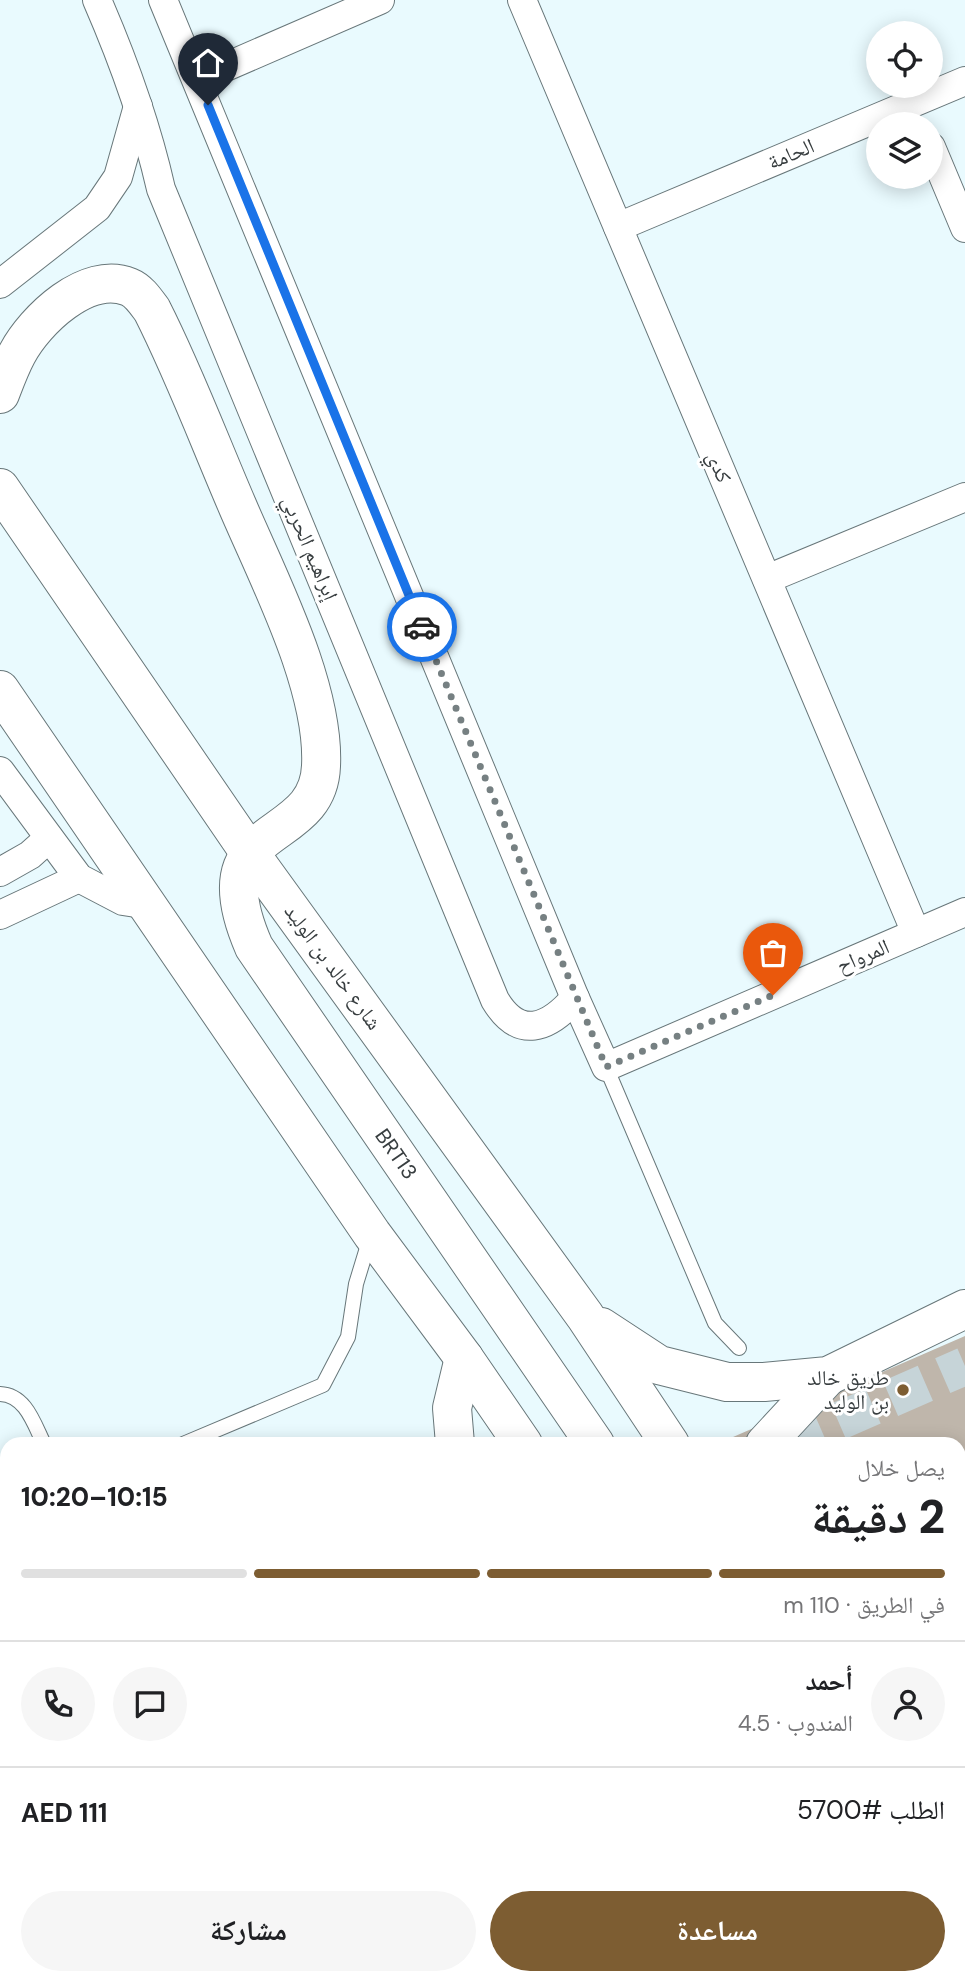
<!DOCTYPE html>
<html lang="ar">
<meta charset="utf-8">
<style>
body{margin:0;font-family:"DM Sans","Noto Naskh Arabic",sans-serif;background:#f6f6f6;color:#202124;direction:rtl;height:100vh;display:flex;flex-direction:column;font-size:26px;white-space:nowrap}
*{box-sizing:border-box;margin:0}
p{font-size:23px;color:#757577}
.icon{flex:none;width:38px;height:38px;fill:none;stroke:currentColor;stroke-width:2;stroke-linecap:round;stroke-linejoin:round}
.map{position:relative;flex:1;overflow:hidden;direction:ltr}
.sheet{position:absolute;left:0px;top:1437px;width:966px;height:548px;display:flex;flex-direction:column;background:#fff;border-radius:21px 21px 0 0;box-shadow:0 4px 18px #0003;direction:rtl}
.sheet>*{flex:none}
.tools{position:absolute;left:866px;top:21px;display:grid;gap:14px}
.tools a{display:grid;place-items:center;width:77px;height:77px;border-radius:50%;background:#fff;box-shadow:0 4px 18px #0003;font-size:35px}
.pin{position:absolute;display:grid;place-items:center;width:60px;height:60px;color:#fff;margin:-72px -30px;border-radius:50% 50% 50% 0;rotate:-45deg;box-shadow:0 0 7px #0007}
.pin .icon{rotate:45deg}
.courier{position:absolute;display:grid;place-items:center;width:70px;height:70px;margin:-35px;border:5px solid #1a73e8;border-radius:50%;background:#fff;color:#222;box-shadow:0 2px 9px #0007}
.head em{font-style:normal;font-weight:800}
.head div{display:flex;flex-direction:column-reverse}
.head{display:flex;align-items:center;justify-content:space-between;height:119px;padding:0 21px}
h1{font-size:46px;font-weight:800;line-height:52px}
.bar{display:grid;grid-template-columns:repeat(4,1fr);gap:10px 7px;align-content:center;height:84px;padding:0 21px}
.bar i{height:9px;border-radius:5px;background:#e0e0e0}
.bar .active{background:#7d5d32}
.bar p{grid-column:span 4}
.line{display:flex;align-items:center;gap:18px;padding:0 21px;border-top:2px solid #e0e0e0}
.line div{flex:1}
.round{display:grid;place-items:center;flex:none;width:74px;height:74px;border-radius:37px;background:#f6f6f6}
.button{display:flex;gap:14px;margin-top:auto;padding:14px 21px}
.button a{flex:1;height:80px;border-radius:42px;background:#7d5d32;color:#fff;font-size:28px;font-weight:800;line-height:80px;text-align:center}
.button a+a{background:#f6f6f6;color:#202124}
.map>svg:first-child{display:block}
.building{fill:#bfb6ab;filter:url(#shadow)}
.lines{fill:none;stroke-linecap:round;stroke-linejoin:round}
.trunk-tunnel{stroke:#c6d4d8;stroke-width:38;stroke-dasharray:38 19;stroke-linecap:butt}
.service-casing{stroke:#68777a;stroke-width:16}
.minor-casing{stroke:#68777a;stroke-width:30}
.secondary-casing{stroke:#68777a;stroke-width:40}
.trunk-casing{stroke:#68777a;stroke-width:40}
.service{stroke:#fff;stroke-width:14}
.minor{stroke:#fff;stroke-width:28}
.secondary{stroke:#fff;stroke-width:38}
.trunk{stroke:#fff;stroke-width:38}
.done{stroke:#768082;stroke-width:7;stroke-dasharray:0 12.6}
.route{stroke:#1a73e8;stroke-width:9}
.poi-dot{fill:#7d5d32;stroke:#fff;stroke-width:2.5}
.labels{text-anchor:middle;stroke-width:6;stroke-linejoin:round;paint-order:stroke}
.street-label{font-size:21px;fill:#383e40;stroke:#fff}
.poi-label{font-size:21px;fill:#383e40;stroke:#fff;text-anchor:end}
</style>
<div class="map">
<svg width="965" height="1983" viewBox="0 0 965 1983">
<defs>
<filter id="shadow"><feDropShadow dx="8" dy="4.5" stdDeviation="3.5" flood-color="#0004"/></filter>
</defs>
<rect width="100%" height="100%" fill="#e9fafe"/>
<g class="building">
<path d="M 965,1336 L 965,1520 L 959,1523 L 959,1444 L 717,1444 Z"/>
<path d="M 7,1752 L 7,1906 L 0,1890 L 0,1755 Z"/>
</g>
<g class="lines">
<g class="trunk-tunnel">
<path d="M 786,1444 L 965,1366"/>
<path d="M 959,1496 L 965,1494"/>
<path d="M 0,1785 L 7,1782"/>
</g>
<defs>
<g id="service">
<path d="M 606,1067 L 715,1323 L 739,1348"/>
<path d="M 0,1394 C 26,1395 34,1424 44,1444"/>
<path d="M 183,1444 L 323,1385 L 348,1337 L 356,1284 L 370,1238"/>
<path d="M 0,1590 L 7,1587"/>
</g>
<g id="minor">
<path d="M 97,0 C 124,62 146,123 161,189 L 495,1000 C 519,1040 548,1029 575,998"/>
<path d="M 163,0 L 575,998 L 606,1067 L 965,912"/>
<path d="M 522,0 L 916,933"/>
<path d="M 198,79 L 380,0"/>
<path d="M 931,147 L 965,228"/>
<path d="M 618,227 L 965,81"/>
<path d="M 0,284 L 97,208 L 118,177 L 138,106"/>
<path d="M 767,579 L 965,497"/>
<path d="M 0,771 L 79,878 L 123,901 L 149,905"/>
<path d="M 0,872 L 30,855 L 49,838"/>
<path d="M 0,915 L 79,878"/>
</g>
<g id="secondary">
<path d="M 0,394 C 5,381 10,367 17,354 C 35,320 87,270 129,287 C 139,291 146,302 152,310 C 184,373 209,440 237,505 C 268,578 325,686 321,766 C 318,849 197,817 254,947 L 595,1444"/>
<path d="M 0,488 L 249,852 L 585,1316 L 670,1444"/>
<path d="M 0,690 L 372,1234 L 464,1358 L 523,1444"/>
<path d="M 601,1327 L 659,1365 L 727,1382 L 764,1382 L 828,1376 L 965,1309"/>
<path d="M 455,1444 L 452,1408 L 464,1358"/>
<path d="M 765,1444 L 828,1376"/>
<path d="M 959,1586 L 965,1583"/>
<path d="M 0,1714 L 7,1711"/>
<path d="M 0,1747 L 7,1750"/>
<path d="M 959,1869 L 965,1878"/>
<path d="M 959,1977 L 963,1983"/>
<path d="M 889,1978 L 892,1983"/>
<path d="M 11,1983 L 24,1978"/>
</g>
<path id="trunk" d="M 0,1905 L 5,1903"/>
</defs>
<use href="#service" class="service-casing"/>
<use href="#minor" class="minor-casing"/>
<use href="#secondary" class="secondary-casing"/>
<use href="#trunk" class="trunk-casing"/>
<use href="#service" class="service"/>
<use href="#minor" class="minor"/>
<use href="#secondary" class="secondary"/>
<use href="#trunk" class="trunk"/>
</g>
<g class="lines">
<path class="done" d="M 422,627 L 606,1067 L 773,995"/>
<path class="route" d="M 208,105 L 422,627"/>
</g>
<circle class="poi-dot" cx="903" cy="1390" r="7"/>
<g class="labels">
<g class="street-label">
<text transform="translate(791 154) rotate(-23)" y="7">الحامة</text>
<text transform="translate(719 467) rotate(67)" y="7">كدي</text>
<text transform="translate(310 548) rotate(67)" y="7">إبراهيم الحربي</text>
<text transform="translate(863 956) rotate(-23)" y="7">المرواح</text>
<text transform="translate(333 967) rotate(54)" y="7">شارع خالد بن الوليد</text>
<text transform="translate(396 1154) rotate(55)" y="7">BRT13</text>
</g>
<g class="poi-label">
<text x="889" y="1385">طريق خالد<tspan x="889" dy="24">بن الوليد</tspan></text>
</g>
</g>
</svg>
<div class="tools">
<a><svg class="icon" aria-label="locate" viewBox="0 0 24 24"><circle cx="12" cy="12" r="6"/><path d="M12 2v4M12 18v4M2 12h4M18 12h4"/></svg></a>
<a><svg class="icon" aria-label="layers" viewBox="0 0 24 24"><path d="M12 4l9 5-9 5-9-5zM3 14l9 5 9-5"/></svg></a>
</div>
<div class="pin" style="left:773px;top:995px;background:#ea580c"><svg class="icon" aria-label="bag" viewBox="0 0 24 24"><path d="M5 8h14l-1 12H6zM9 8a3 3 0 0 1 6 0"/></svg></div>
<div class="pin" style="left:208px;top:105px;background:#1f2937"><svg class="icon" aria-label="home" viewBox="0 0 24 24"><path d="M3 11l9-7 9 7M6 9v11h12V9"/></svg></div>
<div class="courier" style="left:422px;top:627px"><svg class="icon" aria-label="car" viewBox="0 0 24 24"><path d="M5 17H2v-5l4-1 3-4h7l3 4 3 1v5h-3M9 17h6M6 11h13"/><circle cx="7" cy="17" r="2"/><circle cx="17" cy="17" r="2"/></svg></div>
<section class="sheet">
<div class="head"><div><h1>2 دقيقة</h1><p>يصل خلال</p></div><em>10:15–10:20</em></div>
<div class="bar"><i class="active"></i><i class="active"></i><i class="active"></i><i></i><p>في الطريق · 110 m</p></div>
<div class="line" style="height:126px"><a class="round"><svg class="icon" aria-label="person" viewBox="0 0 24 24"><circle cx="12" cy="8" r="4"/><path d="M4 21q1-7 8-7t8 7"/></svg></a><div><b>أحمد</b><p>المندوب · 4.5</p></div><a class="round"><svg class="icon" aria-label="chat" viewBox="0 0 24 24"><path d="M4 5h16v11H9l-5 4z"/></svg></a><a class="round"><svg class="icon" aria-label="phone" viewBox="0 0 24 24"><path d="M5 4h4l2 5-3 2q2 4 5 5l2-3 5 2v4C11 20 4 13 5 4z"/></svg></a></div>
<div class="line" style="height:91px"><div>الطلب #5700</div><b>AED 111</b></div>
<div class="button"><a>مساعدة</a><a>مشاركة</a></div>
</section>
</div>
